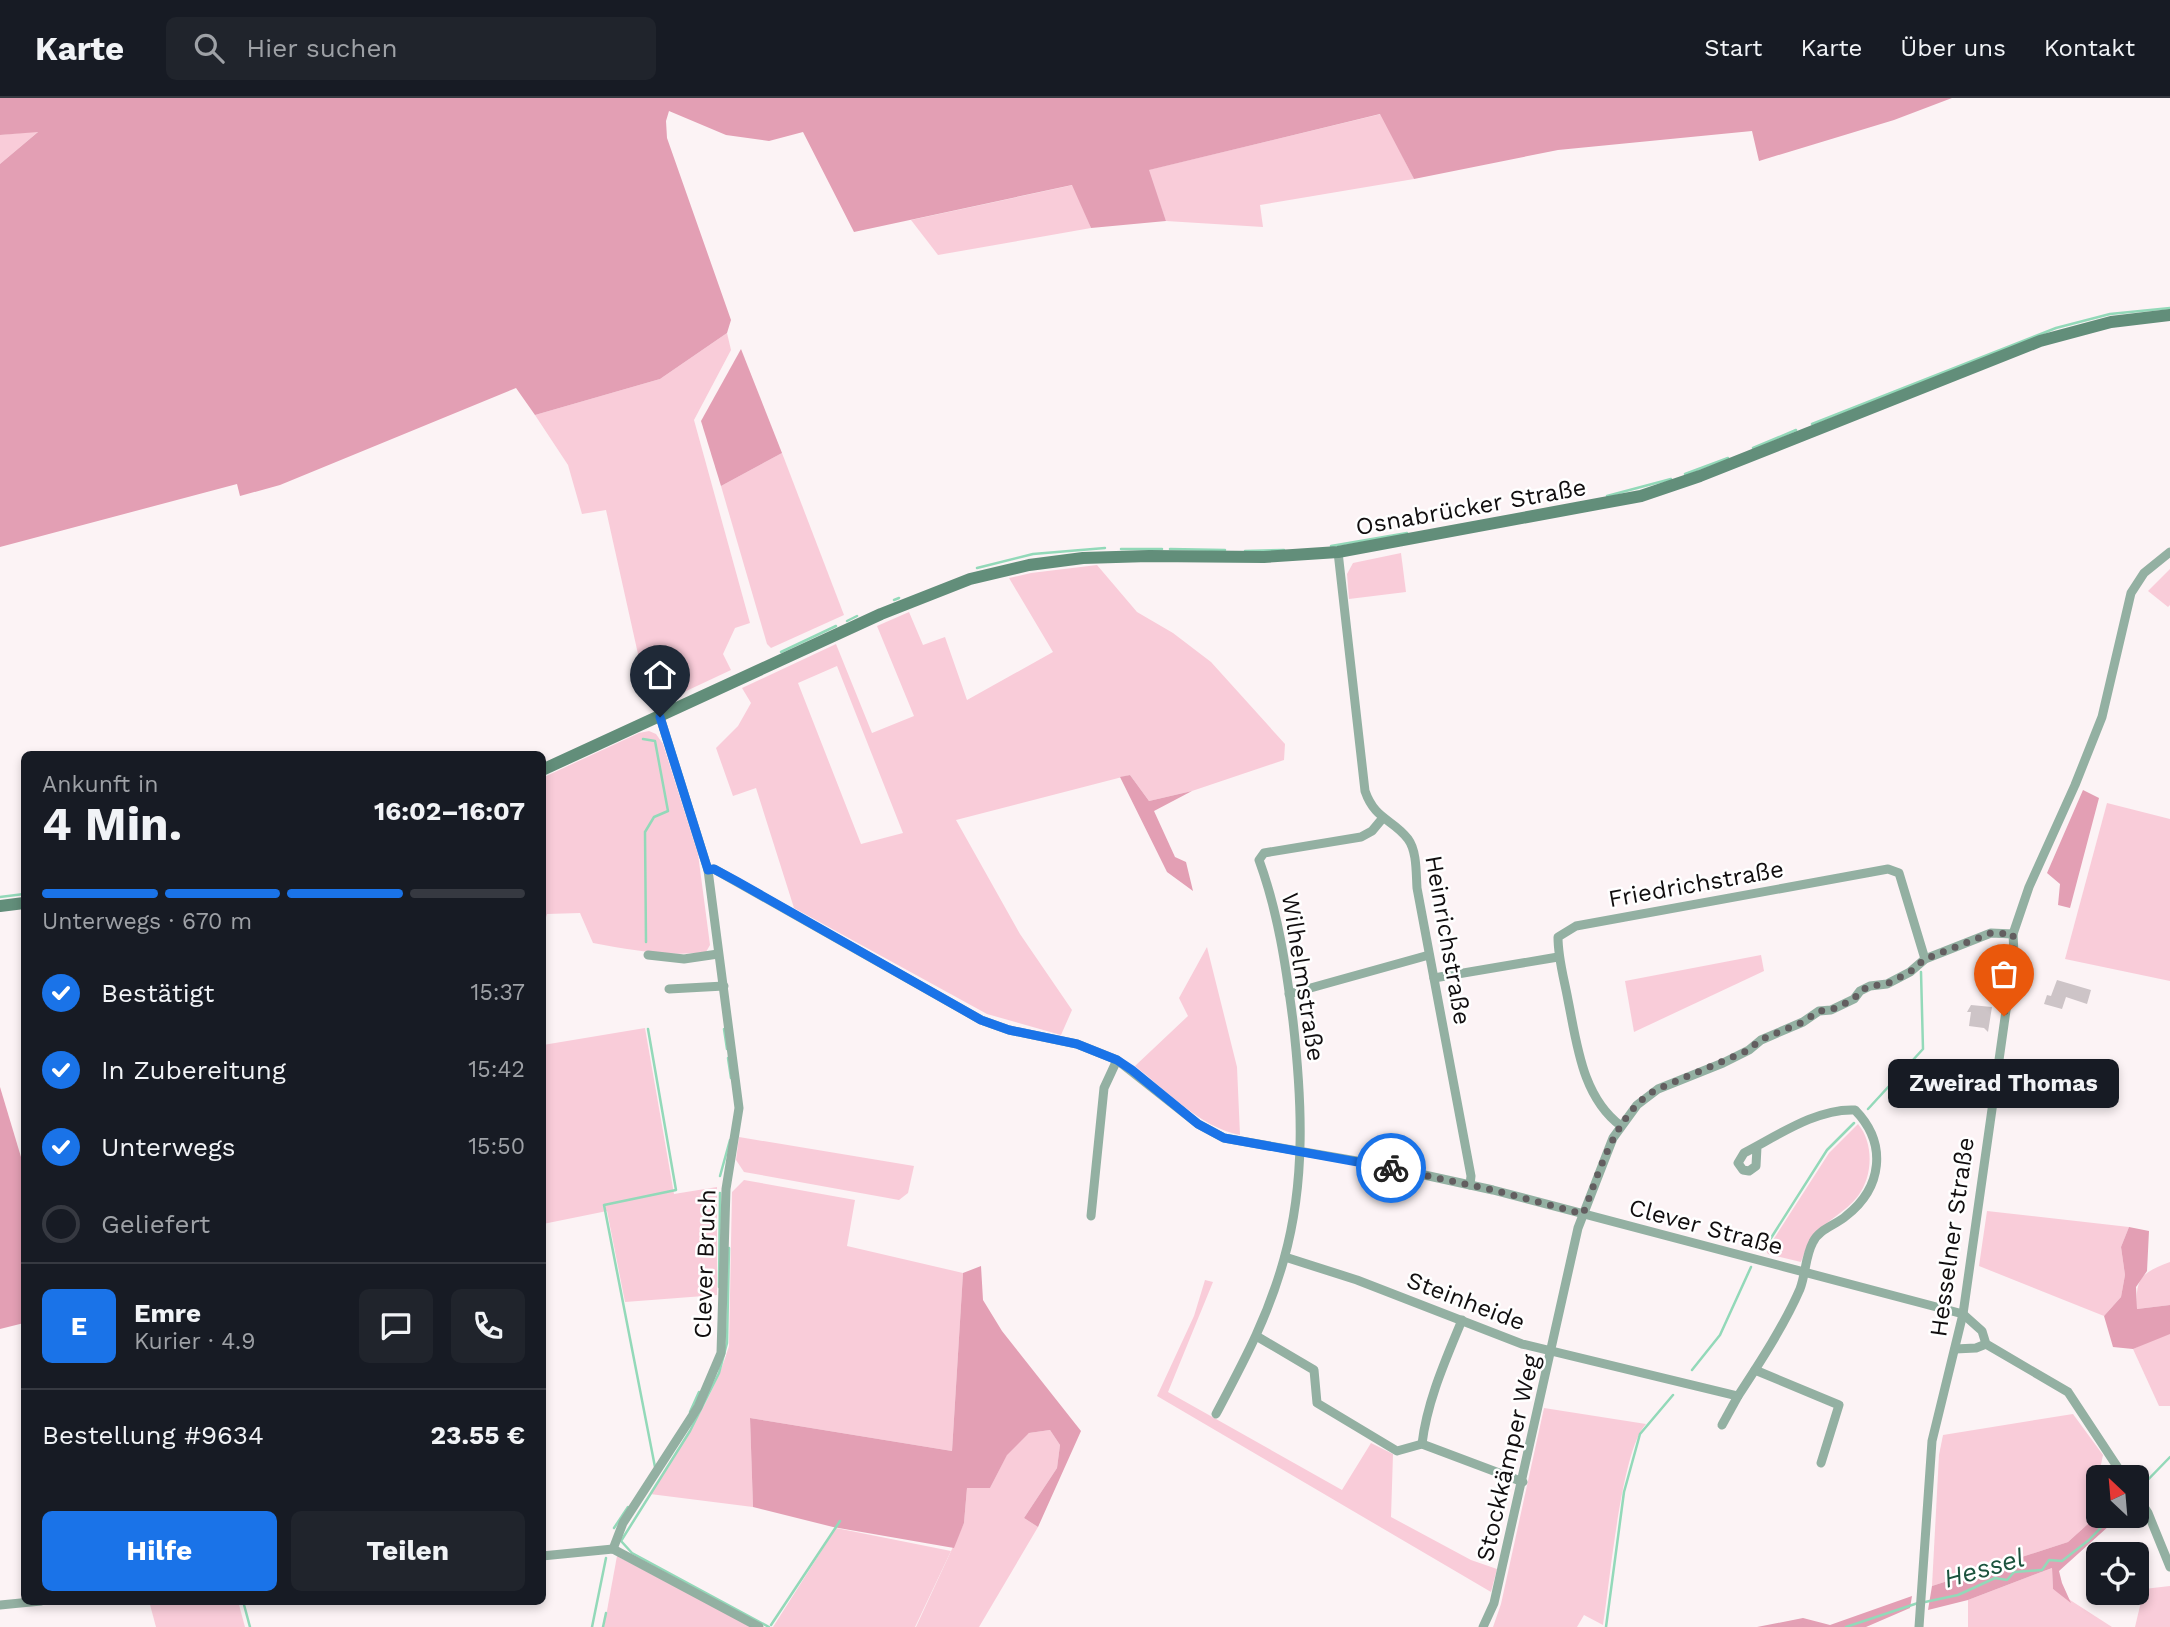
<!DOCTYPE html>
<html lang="de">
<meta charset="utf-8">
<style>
body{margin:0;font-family:"Work Sans",sans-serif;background:#20242c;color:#f1f3f6;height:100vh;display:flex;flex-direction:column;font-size:26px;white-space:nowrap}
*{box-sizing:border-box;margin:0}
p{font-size:23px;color:#9ea1a6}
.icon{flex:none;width:38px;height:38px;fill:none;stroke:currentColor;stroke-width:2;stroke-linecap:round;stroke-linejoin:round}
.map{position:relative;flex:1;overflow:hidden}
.sheet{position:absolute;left:21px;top:653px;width:525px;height:854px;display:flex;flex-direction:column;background:#171b24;border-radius:10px;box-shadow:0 4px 10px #0003}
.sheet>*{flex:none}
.needle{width:46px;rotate:334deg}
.fabs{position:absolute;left:2086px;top:1367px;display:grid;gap:14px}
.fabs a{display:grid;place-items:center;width:63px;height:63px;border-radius:10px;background:#171b24;box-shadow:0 4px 10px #0003;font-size:35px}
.pin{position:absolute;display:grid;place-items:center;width:60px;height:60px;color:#fff;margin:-72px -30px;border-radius:50% 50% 50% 0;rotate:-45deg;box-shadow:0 0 7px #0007}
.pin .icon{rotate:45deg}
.courier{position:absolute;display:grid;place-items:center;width:70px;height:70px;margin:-35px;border:5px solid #1a73e8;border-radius:50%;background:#fff;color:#222;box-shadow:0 2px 9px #0007}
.bubble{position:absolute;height:49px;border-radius:10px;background:#171b24;box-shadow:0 4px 10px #0003;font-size:23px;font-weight:700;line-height:49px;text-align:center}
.overview em{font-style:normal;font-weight:700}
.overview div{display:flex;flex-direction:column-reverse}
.overview{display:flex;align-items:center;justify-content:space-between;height:119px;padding:0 21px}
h1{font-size:46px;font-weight:700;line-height:52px}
.bar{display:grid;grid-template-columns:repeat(4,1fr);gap:10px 7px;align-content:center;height:84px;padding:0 21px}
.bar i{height:9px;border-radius:5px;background:#363941}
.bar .selected{background:#1a73e8}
.bar p{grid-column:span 4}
.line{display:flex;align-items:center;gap:18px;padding:0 21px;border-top:2px solid #363941}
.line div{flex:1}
.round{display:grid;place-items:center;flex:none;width:74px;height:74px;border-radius:10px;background:#20242c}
ol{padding:0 21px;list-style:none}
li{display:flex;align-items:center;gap:21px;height:77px}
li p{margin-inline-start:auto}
li .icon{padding:7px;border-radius:50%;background:#1a73e8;color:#fff;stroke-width:4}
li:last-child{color:#9ea1a6}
li i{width:38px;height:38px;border:4px solid #363941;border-radius:50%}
.action{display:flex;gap:14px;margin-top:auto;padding:14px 21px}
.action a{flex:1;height:80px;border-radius:10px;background:#1a73e8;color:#fff;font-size:28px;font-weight:700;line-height:80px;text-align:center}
.action a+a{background:#20242c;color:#f1f3f6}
header{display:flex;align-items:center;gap:42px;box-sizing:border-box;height:98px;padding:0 35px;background:#171b24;border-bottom:2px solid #363941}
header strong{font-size:33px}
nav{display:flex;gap:38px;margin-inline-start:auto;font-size:24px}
.search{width:490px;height:63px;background:#20242c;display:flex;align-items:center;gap:18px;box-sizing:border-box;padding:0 24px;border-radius:10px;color:#9ea1a6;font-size:26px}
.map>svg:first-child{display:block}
.green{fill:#f9ccd9;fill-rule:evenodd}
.forest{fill:#e39fb4}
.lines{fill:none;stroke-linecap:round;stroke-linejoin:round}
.stream{stroke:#93d9b9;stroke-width:2.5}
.building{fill:#cdc4c7}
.street{stroke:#93b0a2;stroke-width:9}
.secondary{stroke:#628e7a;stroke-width:12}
.done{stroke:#635e60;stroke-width:7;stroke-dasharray:0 12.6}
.route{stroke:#1a73e8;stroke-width:9}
.labels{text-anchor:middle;stroke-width:5;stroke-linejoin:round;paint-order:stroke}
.street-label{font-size:24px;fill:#110e0f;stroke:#fff}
.water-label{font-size:26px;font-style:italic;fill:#1c533e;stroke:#fff}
</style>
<header>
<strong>Karte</strong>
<div class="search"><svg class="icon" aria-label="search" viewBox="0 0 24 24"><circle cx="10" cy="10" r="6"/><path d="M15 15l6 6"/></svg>Hier suchen</div>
<nav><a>Start</a><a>Karte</a><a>Über uns</a><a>Kontakt</a></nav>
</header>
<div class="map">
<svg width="2170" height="1529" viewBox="0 0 2170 1529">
<rect width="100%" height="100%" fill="#fcf3f5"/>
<g class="green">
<path d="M 1381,16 L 1414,81 L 1260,107 L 1263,129 L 1166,123 L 1148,72 Z"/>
<path d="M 39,33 L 0,66 L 0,37 Z"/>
<path d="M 1073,87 L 1091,130 L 938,157 L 911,122 Z"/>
<path d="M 727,235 L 731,252 L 694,322 L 750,525 L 735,530 L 723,556 L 731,572 L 650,610 L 606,412 L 582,416 L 568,367 L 535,317 L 660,281 Z"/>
<path d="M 782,355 L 844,517 L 771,550 L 767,546 L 721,388 Z"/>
<path d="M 1401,455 L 1406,494 L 1349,501 L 1347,476 L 1353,465 Z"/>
<path d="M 1097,467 L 1137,514 L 1173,535 L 1211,564 L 1285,646 L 1284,662 L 1192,693 L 1149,703 L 1130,677 L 956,722 L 1020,836 L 1072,912 L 1061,937 L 987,916 L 794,810 L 756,690 L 733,698 L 716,650 L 738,628 L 751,605 L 742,590 L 836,546 L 872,635 L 914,618 L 877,528 L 909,514 L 923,547 L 945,539 L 967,602 L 1053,554 L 1009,480 L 1031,475 ZM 837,568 L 903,735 L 861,746 L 798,585 Z"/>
<path d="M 2170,471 L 2170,507 L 2168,509 L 2148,493 Z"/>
<path d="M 649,633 L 656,636 L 663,646 L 698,756 L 710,847 L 706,854 C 668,859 631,852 593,845 L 580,815 L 547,816 L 543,829 L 542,680 L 639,635 Z"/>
<path d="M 2107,705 L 2170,721 L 2170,883 L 2065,861 Z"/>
<path d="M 1207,849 L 1237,969 L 1240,1037 C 1201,1030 1166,992 1135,968 L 1188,918 L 1179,900 Z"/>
<path d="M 1761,857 L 1764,873 L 1634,934 L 1625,883 Z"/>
<path d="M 645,930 L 674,1096 L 717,1089 L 717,1197 L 625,1204 L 607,1113 L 543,1126 L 543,947 Z"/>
<path d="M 1858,1026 C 1874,1045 1873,1078 1858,1098 C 1846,1114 1825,1123 1813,1139 C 1807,1146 1804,1156 1801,1164 L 1768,1156 L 1766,1153 L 1829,1055 Z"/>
<path d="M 739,1039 L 914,1068 L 908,1095 L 899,1102 L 744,1074 L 736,1062 Z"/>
<path d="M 744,1082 L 855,1102 L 847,1148 L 963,1175 L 952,1353 L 750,1320 L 753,1409 L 650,1396 C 680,1349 713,1302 729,1248 L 732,1094 Z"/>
<path d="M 1987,1113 L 2129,1129 L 2121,1149 L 2125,1177 L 2121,1199 L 2104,1218 L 1979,1168 Z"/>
<path d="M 2170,1164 L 2170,1207 L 2137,1211 C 2135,1180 2141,1175 2170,1164 Z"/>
<path d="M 1205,1182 L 1213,1184 L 1168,1294 L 1342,1392 L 1371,1345 L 1393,1356 L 1391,1419 L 1471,1462 L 1497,1471 L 1491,1494 L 1157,1298 L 1194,1218 Z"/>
<path d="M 2165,1236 L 2170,1236 L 2170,1308 L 2159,1308 L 2133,1251 Z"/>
<path d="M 1544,1310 L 1646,1326 C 1621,1352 1610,1485 1603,1527 L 1584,1517 L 1577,1529 L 1493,1529 L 1501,1506 Z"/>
<path d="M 2073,1316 L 2103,1357 L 2089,1425 L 2068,1444 L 1932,1488 L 1939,1357 L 1943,1337 Z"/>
<path d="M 1050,1332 L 1060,1347 L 1057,1370 L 1024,1420 L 1038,1429 L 979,1529 L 916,1529 L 964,1425 L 967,1390 L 990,1390 L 1007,1356 L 1029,1335 Z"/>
<path d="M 836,1430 L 951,1453 L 915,1529 L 773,1529 Z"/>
<path d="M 617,1458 L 752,1529 L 604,1529 Z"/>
<path d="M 2052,1470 L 2053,1491 L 2112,1529 L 1968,1529 L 1968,1502 Z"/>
<path d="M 2170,1488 L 2170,1529 L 2135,1529 L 2144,1491 Z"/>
<path d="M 149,1503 L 238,1503 L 245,1529 L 156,1529 Z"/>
</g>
<g class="forest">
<path d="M 0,0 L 1952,0 L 1894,22 L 1759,63 L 1752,33 L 1558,52 L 1414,81 L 1380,16 L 1149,72 L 1166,123 L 1091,130 L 1072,87 L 854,134 L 803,34 L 769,43 L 726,37 L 669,13 L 666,23 L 667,40 L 731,222 L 727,235 L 660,281 L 535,317 L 516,290 L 280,387 L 240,398 L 237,386 L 0,449 L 0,66 L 38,34 L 0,37 Z"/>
<path d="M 741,251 L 782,355 L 721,388 L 701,323 Z"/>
<path d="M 1130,677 L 1149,703 L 1192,693 L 1154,713 L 1175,759 L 1186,764 L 1193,793 L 1167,774 L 1120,679 Z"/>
<path d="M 2083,692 L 2099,700 L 2070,810 L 2058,807 L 2060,786 L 2047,775 Z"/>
<path d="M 0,989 L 24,1069 L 24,1225 L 0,1231 Z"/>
<path d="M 2129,1129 L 2149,1133 L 2147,1173 L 2136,1189 L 2137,1211 L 2170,1207 L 2170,1236 L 2133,1251 L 2113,1249 L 2104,1218 L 2121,1199 L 2125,1177 L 2121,1149 Z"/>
<path d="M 981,1168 L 983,1202 L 1002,1233 L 1081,1333 L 1038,1429 L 1024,1420 L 1057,1370 L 1060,1347 L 1050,1332 L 1029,1335 L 1007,1357 L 990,1390 L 967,1390 L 964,1425 L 954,1450 L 833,1429 L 753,1409 L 750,1320 L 952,1353 L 963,1175 Z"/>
<path d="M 2098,1380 L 2098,1418 L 2120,1418 L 2059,1473 L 2062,1485 L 2071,1505 L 2053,1491 L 2052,1470 L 1968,1502 L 1928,1512 L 1932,1488 L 2068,1444 L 2089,1425 Z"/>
<path d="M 1912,1498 L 1910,1510 L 1866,1529 L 1757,1529 L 1803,1520 L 1830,1527 Z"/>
</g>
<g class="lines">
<g class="stream">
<path d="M 1812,326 L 2056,230 L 2110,216 L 2170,210"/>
<path d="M 1753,350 L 1796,332"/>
<path d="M 1685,376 L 1728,360"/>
<path d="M 1607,398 L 1671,381"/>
<path d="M 1331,448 L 1407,435"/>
<path d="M 1121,451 L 1162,451"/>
<path d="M 1170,451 L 1225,452"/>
<path d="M 1245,453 L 1284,452"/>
<path d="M 977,470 L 1033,456 L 1105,450"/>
<path d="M 894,502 L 899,500"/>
<path d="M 847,523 L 857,518"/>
<path d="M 781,554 L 836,528"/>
<path d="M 643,641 L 655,643 L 668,713 L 654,719 L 645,734 L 646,844"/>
<path d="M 0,799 L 24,796"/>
<path d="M 648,931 L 676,1092 L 604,1107 L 655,1369"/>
<path d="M 724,931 L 727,951"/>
<path d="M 728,960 L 731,980"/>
<path d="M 1868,1011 L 1923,951 L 1921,874"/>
<path d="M 720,1078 L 730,1042"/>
<path d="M 729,1150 L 727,1245 L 719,1275 L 690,1333 L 621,1443 L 632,1455 L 769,1529"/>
<path d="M 1764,1151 L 1827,1052 L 1854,1025"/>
<path d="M 719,1189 L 720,1095"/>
<path d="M 1692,1272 L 1720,1237 L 1751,1169"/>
<path d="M 690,1314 L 699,1294"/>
<path d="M 2137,1393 L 2170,1359"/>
<path d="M 614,1430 L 628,1409"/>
<path d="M 243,1503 L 250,1529"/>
<path d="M 1925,1504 L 1958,1497 L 1995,1480 L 2007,1482 L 2014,1474 L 2042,1472 L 2049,1462 L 2062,1463 L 2089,1442 L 2112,1418"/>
<path d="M 771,1527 L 840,1423"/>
<path d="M 592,1529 L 606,1460"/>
<path d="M 603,1529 L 606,1515"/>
<path d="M 1606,1529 L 1624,1394 L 1640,1336 L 1673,1297"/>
<path d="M 1846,1529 L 1918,1505"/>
</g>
</g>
<g class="building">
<path d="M 2057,882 L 2091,892 L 2087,906 L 2066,899 L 2062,911 L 2044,906 L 2047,897 L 2051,898 Z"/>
<path d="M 1971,907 L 1992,909 L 1988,934 L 1984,930 L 1969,928 L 1971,914 L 1967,914 Z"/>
</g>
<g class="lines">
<g class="street">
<path d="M 1338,454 L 1365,693 C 1375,722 1393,721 1408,741 C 1417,753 1416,775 1417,790 L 1471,1078 L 1470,1087"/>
<path d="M 708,772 L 714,771 L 981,922 L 1009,932 L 1077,946 L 1117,962 L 1198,1026 L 1224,1040 L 1374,1066 L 1493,1092 L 1963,1216 L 1982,1233 L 1986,1246 L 2068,1294 L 2124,1379"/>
<path d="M 648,857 L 684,861 L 718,856"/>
<path d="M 1434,880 L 1558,859"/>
<path d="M 669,891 L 724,888"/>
<path d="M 1289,896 L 1429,857"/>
<path d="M 1621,1028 C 1582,999 1577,946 1568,902 C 1564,880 1558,861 1558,839 L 1576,828 L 1888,771 L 1899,775 L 1925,861"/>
<path d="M 1091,1118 L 1104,990 L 1117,962"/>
<path d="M 1285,1159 L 1357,1182 L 1522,1246 L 1738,1298 C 1759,1266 1785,1226 1800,1191 C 1806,1175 1805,1159 1813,1144 C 1819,1131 1836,1127 1846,1118 C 1882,1090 1888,1046 1855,1012 C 1817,1010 1777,1038 1744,1055 L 1738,1065 L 1743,1072 L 1749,1073 L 1756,1068 L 1757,1049"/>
<path d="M 1258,1239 L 1314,1272 L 1317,1305 L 1397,1353 L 1422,1346 L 1523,1384"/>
<path d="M 1955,1251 L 1976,1250 L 1986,1246"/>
<path d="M 1755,1272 L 1839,1307 L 1821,1365"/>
<path d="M 1216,1316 C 1244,1263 1268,1219 1284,1161 C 1306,1083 1302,1002 1293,923 C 1286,868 1278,814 1259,762 L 1264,755 L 1361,739 L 1372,733 L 1382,721"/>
<path d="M 1722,1327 L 1738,1298"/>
<path d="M 1422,1346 C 1427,1303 1446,1261 1462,1222"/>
<path d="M 2137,1398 L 2148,1415 L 2170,1469"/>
<path d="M 613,1451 L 623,1425 L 698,1309 L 721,1255 L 726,1091 L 739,1010 L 708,772 L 660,619"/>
<path d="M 542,1458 L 613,1451 L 759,1529"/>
<path d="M 0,1507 L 41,1503"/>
<path d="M 1483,1529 L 1494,1505 L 1578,1130 L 1613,1040 L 1637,1007 L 1658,991 L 1723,965 L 1749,952 L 1761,942 L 1803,924 L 1819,913 L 1831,912 L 1854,901 L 1860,893 L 1870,888 L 1887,886 L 1910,874 L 1925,861 L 1991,835 L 2013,836"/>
<path d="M 1919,1529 L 1932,1343 L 1963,1216 L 2014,856 L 2013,836 L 2029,789 L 2075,687 L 2102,619 L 2131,495 L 2144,475 L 2170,454"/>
</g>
<g class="secondary">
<path d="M 542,672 L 881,516 L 970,481 L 1029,467 L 1083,460 L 1149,458 L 1264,459 L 1338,454 L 1641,398 L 1700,378 L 2040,243 L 2111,224 L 2170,217"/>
<path d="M 0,808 L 24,805"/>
</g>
</g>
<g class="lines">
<path class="done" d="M 1391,1070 L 1493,1092 L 1583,1116 C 1599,1075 1616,1012 1658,991 L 1749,952 L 1760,942 L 1803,924 L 1819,913 L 1831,912 L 1854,901 L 1860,893 L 1870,888 L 1887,886 L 1910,874 L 1925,861 L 1991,835 L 2013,836 L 2014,856 L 2004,918"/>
<path class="route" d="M 660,619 L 708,772 L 714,771 L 738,784 L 981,922 L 1009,932 L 1077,946 L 1117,962 L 1132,972 L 1198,1026 L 1224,1040 L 1391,1070"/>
</g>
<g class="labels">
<g class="street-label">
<text transform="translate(1471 409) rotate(-10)" y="8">Osnabrücker Straße</text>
<text transform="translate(1696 786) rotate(-10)" y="8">Friedrichstraße</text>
<text transform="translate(1448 842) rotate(80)" y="8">Heinrichstraße</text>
<text transform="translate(1303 879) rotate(81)" y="8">Wilhelmstraße</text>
<text transform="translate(1706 1129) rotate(15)" y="8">Clever Straße</text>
<text transform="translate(1952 1139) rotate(-82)" y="8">Hesselner Straße</text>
<text transform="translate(705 1166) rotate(-88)" y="8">Clever Bruch</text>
<text transform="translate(1466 1203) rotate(21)" y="8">Steinheide</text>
<text transform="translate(1508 1360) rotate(-77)" y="8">Stockkämper Weg</text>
</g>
<g class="water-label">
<text transform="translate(1984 1470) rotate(-16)" y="9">Hessel</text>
</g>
</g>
</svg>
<div class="fabs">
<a><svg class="needle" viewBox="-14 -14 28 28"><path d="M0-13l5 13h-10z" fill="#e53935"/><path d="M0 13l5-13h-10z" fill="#9ea1a6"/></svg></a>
<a><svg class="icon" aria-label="locate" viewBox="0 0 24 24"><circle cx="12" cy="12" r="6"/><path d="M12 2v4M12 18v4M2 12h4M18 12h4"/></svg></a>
</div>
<div class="pin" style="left:2004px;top:918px;background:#ea580c"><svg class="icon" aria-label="bag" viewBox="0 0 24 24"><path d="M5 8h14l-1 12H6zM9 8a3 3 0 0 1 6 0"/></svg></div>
<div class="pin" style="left:660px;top:619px;background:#1f2937"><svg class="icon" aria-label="home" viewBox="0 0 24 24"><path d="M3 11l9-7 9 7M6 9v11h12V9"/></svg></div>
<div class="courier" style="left:1391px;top:1070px"><svg class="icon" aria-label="bike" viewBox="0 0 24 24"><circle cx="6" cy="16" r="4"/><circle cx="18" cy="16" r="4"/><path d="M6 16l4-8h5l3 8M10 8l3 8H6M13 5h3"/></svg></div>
<div class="bubble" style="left:1888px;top:961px;width:231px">Zweirad Thomas</div>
<section class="sheet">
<div class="overview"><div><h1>4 Min.</h1><p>Ankunft in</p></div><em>16:02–16:07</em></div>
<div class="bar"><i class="selected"></i><i class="selected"></i><i class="selected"></i><i></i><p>Unterwegs · 670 m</p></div>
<ol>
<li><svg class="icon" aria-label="check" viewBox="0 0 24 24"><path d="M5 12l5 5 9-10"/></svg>Bestätigt<p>15:37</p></li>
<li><svg class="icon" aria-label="check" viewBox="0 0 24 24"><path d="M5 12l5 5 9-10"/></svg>In Zubereitung<p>15:42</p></li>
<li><svg class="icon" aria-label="check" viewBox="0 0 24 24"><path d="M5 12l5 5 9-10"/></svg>Unterwegs<p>15:50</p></li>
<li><i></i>Geliefert</li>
</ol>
<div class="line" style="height:126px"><b class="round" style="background:#1a73e8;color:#fff">E</b><div><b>Emre</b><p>Kurier · 4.9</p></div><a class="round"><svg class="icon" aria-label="chat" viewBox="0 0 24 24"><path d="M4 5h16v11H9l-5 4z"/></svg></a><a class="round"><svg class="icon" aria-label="phone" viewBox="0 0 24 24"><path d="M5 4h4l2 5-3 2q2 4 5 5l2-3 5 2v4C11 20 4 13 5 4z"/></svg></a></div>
<div class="line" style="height:91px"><div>Bestellung #9634</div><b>23.55 €</b></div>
<div class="action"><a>Hilfe</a><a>Teilen</a></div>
</section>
</div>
